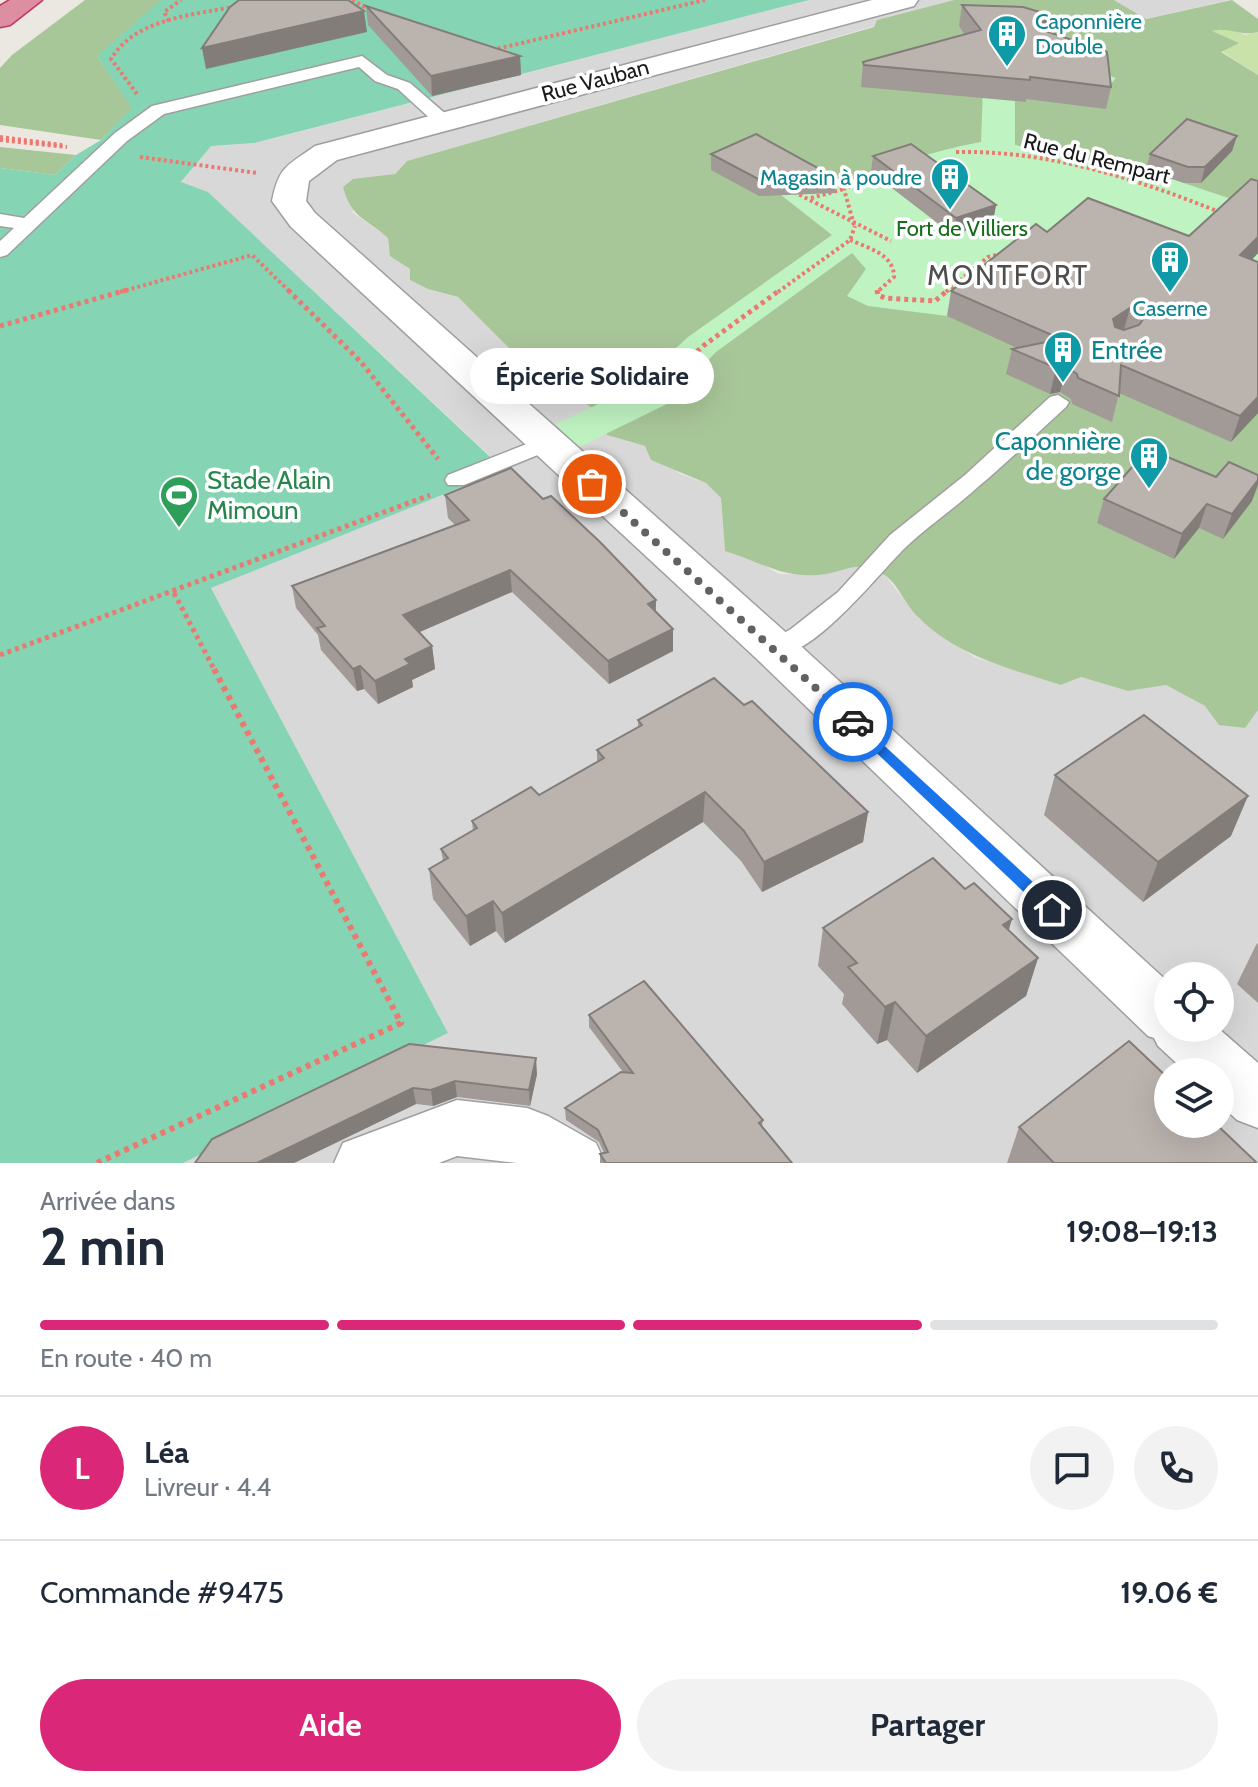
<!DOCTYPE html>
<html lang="fr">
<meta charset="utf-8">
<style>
body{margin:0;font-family:Cabin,sans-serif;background:#f2f2f3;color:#1f2937;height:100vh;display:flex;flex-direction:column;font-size:30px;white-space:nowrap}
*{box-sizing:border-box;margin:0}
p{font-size:26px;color:#747a83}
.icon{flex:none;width:44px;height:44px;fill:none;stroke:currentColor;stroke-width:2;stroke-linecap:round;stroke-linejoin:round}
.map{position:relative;height:1163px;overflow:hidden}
.side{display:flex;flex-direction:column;background:#fff;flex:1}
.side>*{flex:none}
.fabs{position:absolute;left:1154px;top:962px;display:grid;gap:16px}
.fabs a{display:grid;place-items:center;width:80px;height:80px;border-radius:50%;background:#fff;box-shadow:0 8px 32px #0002;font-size:40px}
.pin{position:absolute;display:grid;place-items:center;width:68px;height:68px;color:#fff;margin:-34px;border:4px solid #fff;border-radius:50%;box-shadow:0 2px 8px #0007}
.courier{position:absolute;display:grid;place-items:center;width:80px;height:80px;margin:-40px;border:6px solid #1a73e8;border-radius:50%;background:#fff;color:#222;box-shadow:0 2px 10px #0007}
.bubble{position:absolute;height:56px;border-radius:28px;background:#fff;box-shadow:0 8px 32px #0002;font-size:26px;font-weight:800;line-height:56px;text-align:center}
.headline em{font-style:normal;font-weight:800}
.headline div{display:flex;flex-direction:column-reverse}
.headline{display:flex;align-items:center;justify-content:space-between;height:136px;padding:0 40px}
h1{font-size:52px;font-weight:800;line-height:60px}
.bar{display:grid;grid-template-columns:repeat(4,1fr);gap:12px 8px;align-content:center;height:96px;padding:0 40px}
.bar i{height:10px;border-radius:6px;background:#e0e1e3}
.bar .active{background:#db2777}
.bar p{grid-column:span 4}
.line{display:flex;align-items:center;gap:20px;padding:0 40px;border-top:2px solid #e0e1e3}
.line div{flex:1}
.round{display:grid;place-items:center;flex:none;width:84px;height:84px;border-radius:42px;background:#f2f2f3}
.cta{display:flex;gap:16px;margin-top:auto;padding:16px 40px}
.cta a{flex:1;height:92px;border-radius:48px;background:#db2777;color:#fff;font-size:32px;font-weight:800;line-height:92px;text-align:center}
.cta a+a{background:#f2f2f3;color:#1f2937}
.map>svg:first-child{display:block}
.residential{fill:#d9d8d8;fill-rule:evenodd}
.grass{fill:#c8e2aa}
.forest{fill:#a8c799}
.park{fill:#c0f3c2}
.pitch{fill:#85d4b3}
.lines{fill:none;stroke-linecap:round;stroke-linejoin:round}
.service-casing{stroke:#9f9f9f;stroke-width:3}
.minor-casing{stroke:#9f9f9f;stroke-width:3}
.motorway-casing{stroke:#c4336a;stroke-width:3}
.path-far2{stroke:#ec7971;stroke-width:4;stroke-dasharray:3 3;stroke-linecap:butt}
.path-far1{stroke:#ec7971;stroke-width:5;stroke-dasharray:4 4;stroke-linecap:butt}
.path{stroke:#ec7971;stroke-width:6;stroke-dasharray:5 5;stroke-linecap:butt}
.service{fill:#fff;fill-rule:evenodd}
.minor{fill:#fff;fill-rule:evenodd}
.motorway{fill:#dd8ea0;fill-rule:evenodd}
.wall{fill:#a19a96}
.shaded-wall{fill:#837d7a}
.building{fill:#bbb3ae;stroke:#837d7a;stroke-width:2;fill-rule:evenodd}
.route{fill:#1a73e8}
.done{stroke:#646260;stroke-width:8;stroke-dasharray:0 14.4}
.labels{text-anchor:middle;stroke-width:7;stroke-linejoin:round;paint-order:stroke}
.far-culture-label{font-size:22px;fill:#0d838f;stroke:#fff;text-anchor:start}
.far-street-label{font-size:22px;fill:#1b1b1b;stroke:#fff}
.far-park-label{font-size:22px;fill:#146d18;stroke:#fff}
.culture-label{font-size:26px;fill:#0d838f;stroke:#fff;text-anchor:start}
.leisure-label{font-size:26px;fill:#27864d;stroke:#fff;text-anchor:start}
.neighbourhood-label{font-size:28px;letter-spacing:2px;fill:#4e4e4e;stroke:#fff}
</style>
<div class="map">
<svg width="1258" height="1163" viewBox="0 0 1258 1163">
<rect width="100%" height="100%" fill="#ebe7e1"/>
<g class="residential">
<path d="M 809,0 L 954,0 L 877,20 L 874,26 L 407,161 L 395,174 L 377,178 L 352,212 L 389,238 L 388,246 L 428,289 L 458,297 L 534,373 L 550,379 L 595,410 L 607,435 L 645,446 L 680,474 L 706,483 L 721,498 L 725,551 L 755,560 L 779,574 L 820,575 L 858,564 L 885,575 L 918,618 L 974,657 L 1061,685 L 1081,677 L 1128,691 L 1166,685 L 1205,706 L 1219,724 L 1244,728 L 1258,710 L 1258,1163 L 183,1163 L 448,1033 L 211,588 L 504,469 L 208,192 L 181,183 L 210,146 L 254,143 ZM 1168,976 L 1220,976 L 1220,1028 L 1168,1028 ZM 1168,1072 L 1220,1072 L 1220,1124 L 1168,1124 Z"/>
<path d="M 1114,0 L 1230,0 L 1145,19 Z"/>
</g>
<path class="grass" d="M 1228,27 L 1245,35 L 1258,32 L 1258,75 L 1221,51 L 1211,31 Z"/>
<g class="forest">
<path d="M 85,0 L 232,0 L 97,56 L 133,108 L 101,140 L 0,125 L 0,68 L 12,55 Z"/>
<path d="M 954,0 L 1114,0 L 1146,19 L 1232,0 L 1258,19 L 1258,32 C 1240,37 1230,26 1212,31 L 1239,43 L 1221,52 L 1258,75 L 1258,710 L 1245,728 L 1219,725 L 1205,706 L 1166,685 L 1128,691 L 1081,677 L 1061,685 C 1010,669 957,656 918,617 C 905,605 898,583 883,574 C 855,558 845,573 818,575 C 782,578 758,561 725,551 L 721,498 L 706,483 L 651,460 L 645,446 L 607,435 L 595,410 L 550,379 L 534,373 L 458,297 L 428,289 L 410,280 L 410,269 L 390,256 L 388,238 C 366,218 351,218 343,187 L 353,179 L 395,174 L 407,161 L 874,27 L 877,20 Z"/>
<path d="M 0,147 L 76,155 L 55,175 L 0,168 Z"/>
</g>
<path class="park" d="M 1034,50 L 1116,78 L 1091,105 L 1015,93 L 1015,145 L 1157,174 L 1258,208 L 1258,368 L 1004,299 L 947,316 L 868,306 L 847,296 L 866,269 L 852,253 L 716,352 L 667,404 L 577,448 L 552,426 L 632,388 L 688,337 L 832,235 L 781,195 C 809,179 817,190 841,183 C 888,168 933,150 981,142 L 983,88 Z"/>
<path class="pitch" d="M 161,0 L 809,0 L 254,143 L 211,146 L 181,182 L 208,192 L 504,470 L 211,588 L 448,1033 L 183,1163 L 0,1163 L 0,168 L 55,175 L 76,155 L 101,140 L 132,108 L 97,56 Z"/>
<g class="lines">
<defs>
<g id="service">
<path d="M 362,56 L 387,75 L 410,83 L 448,116 L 450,120 L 448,124 L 436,124 L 398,89 L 375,81 L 359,67 L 164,114 L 127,141 L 7,255 L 0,257 L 0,241 L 14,228 L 0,226 L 0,214 L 24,218 L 115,133 L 152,106 Z"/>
<path d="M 1058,395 L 1069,402 L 1066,407 C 1037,433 1009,461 979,486 C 956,507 930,525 908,545 C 880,571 807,668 766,655 L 762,649 L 766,643 L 791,629 L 838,592 L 890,535 L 965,475 L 1050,397 Z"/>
<path d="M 547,436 L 555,438 L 558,443 L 555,448 L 464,485 L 448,485 L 445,480 L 448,475 Z"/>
</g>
<g id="minor">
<path d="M 872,0 L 918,0 L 914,6 L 337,160 L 309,181 L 306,201 L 315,213 L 791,637 L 1168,982 L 1168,1028 L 1218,1028 L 1258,1063 L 1258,1128 L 1237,1120 L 1220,1104 L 1220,1072 L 1186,1072 L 1158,1046 L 1154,1038 L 1148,1036 L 759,661 L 291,227 L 272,201 C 279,166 287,166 315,146 Z"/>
<path d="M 457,1100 L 527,1108 L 548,1116 L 596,1143 L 605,1163 L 517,1163 L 457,1156 L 439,1163 L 334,1163 L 343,1143 Z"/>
</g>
<path id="motorway" d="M 10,0 L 42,0 L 10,25 L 0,27 L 0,6 Z"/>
</defs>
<use href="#service" class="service-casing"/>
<use href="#minor" class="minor-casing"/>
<use href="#motorway" class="motorway-casing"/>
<g class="path-far2">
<path d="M 352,0 L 372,11"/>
<path d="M 169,21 L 164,12 L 181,0"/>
<path d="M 492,50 L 705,0"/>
<path d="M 137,94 L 111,59 C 135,19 191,15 234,7"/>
<path d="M 0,137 L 62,145"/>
<path d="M 0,140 L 67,147"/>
<path d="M 956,152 C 1049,150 1137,179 1222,213"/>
<path d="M 140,157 L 257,173"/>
<path d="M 794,192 L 891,241"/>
<path d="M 811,198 L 844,189"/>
<path d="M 854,225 L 844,189 L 856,184"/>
<path d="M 850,240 C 868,248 894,254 894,277 L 877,292"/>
<path d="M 120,292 L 252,255 L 290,292"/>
<path d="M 778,292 L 850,240 L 855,226"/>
<path d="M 946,292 L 988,257 L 1000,254"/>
</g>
<g class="path-far1">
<path d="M 288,290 L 361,362 L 438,459"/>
<path d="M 877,290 L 878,295 L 885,298 L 935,301 L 948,290"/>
<path d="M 0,326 L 127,290"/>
<path d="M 650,395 L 703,346 L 780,290"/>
<path d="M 174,593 L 215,671"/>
<path d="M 0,655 L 430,495"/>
</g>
<path class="path" d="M 97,1163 L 401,1023 L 214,669"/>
<use href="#service" class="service"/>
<use href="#minor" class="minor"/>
<use href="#motorway" class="motorway"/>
</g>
<g class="wall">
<path d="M 962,5 L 1050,15 L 1047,32 L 1111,87 L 1106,109 L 1026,99 L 1026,102 L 861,87 L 863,62 L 965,35 L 959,26 Z"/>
<path d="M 366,6 L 520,56 L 521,75 L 432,96 L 368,25 Z"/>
<path d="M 1237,136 L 1232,151 L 1201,183 L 1184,183 L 1146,170 L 1150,154 Z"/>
<path d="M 711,154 L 836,178 L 835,193 L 759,196 L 711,170 Z"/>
<path d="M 873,156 L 996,205 L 993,221 L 953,235 L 871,172 Z"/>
<path d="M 1047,232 L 1189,236 L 1258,253 L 1252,260 L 1258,413 L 1231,442 L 1119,393 L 1112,422 L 1072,404 L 1071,399 L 1060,392 L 1050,394 L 1006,374 L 1012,349 L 1017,348 L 947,316 L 951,291 Z"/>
<path d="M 445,495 L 656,600 L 656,611 L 673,629 L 673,651 L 609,684 L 512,592 L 419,632 L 432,646 L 435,669 L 412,680 L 413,687 L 378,704 L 364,689 L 357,691 L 321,650 L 318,635 L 296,608 L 292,586 L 455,525 L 448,518 Z"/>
<path d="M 1104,499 L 1252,501 L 1223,539 L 1199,528 L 1174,559 L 1097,523 Z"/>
<path d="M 638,720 L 868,812 L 863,842 L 762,892 L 741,861 L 703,822 L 505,943 L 496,931 L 470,946 L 433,899 L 429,869 L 443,861 L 441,849 L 473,831 L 472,821 L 539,795 L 597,762 L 597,750 L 638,727 Z"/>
<path d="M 1055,775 L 1231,836 L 1143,902 L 1044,815 Z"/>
<path d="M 965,889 L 1038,958 L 1026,996 L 917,1073 L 887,1040 L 877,1044 L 842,1004 L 844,994 L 818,966 L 823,928 Z"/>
<path d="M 1258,943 L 1258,1003 L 1237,984 L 1256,945 Z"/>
<path d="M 589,1015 L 763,1120 L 762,1126 L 792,1163 L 600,1163 L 600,1154 L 604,1153 L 599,1142 L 566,1120 L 565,1108 L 623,1072 L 589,1027 Z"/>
<path d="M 409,1044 L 537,1074 L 530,1106 L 457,1097 L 433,1106 L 416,1104 L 294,1163 Z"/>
<path d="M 1168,1124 L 1219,1124 L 1218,1126 L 1255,1163 L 1007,1163 L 1019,1127 Z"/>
</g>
<g class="shaded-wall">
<path d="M 364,11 L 367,32 L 206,69 L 202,48 Z"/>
<path d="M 1050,15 L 1046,36 L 1037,28 Z"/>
<path d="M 520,56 L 521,75 L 432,96 L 431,76 Z"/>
<path d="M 1237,136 L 1232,151 L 1201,183 L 1205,167 Z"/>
<path d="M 996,205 L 993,221 L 953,235 L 956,218 Z"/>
<path d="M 1258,237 L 1258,253 L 1232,280 L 1240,255 Z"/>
<path d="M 1130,308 L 1123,333 L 1106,344 L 1113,319 Z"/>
<path d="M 1066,367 L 1060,392 L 1050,394 L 1056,368 Z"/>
<path d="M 1258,397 L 1258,413 L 1231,442 L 1240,416 Z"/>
<path d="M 1258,480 L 1258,485 L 1252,501 L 1223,539 L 1232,514 Z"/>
<path d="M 1207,504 L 1199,528 L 1174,559 L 1182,534 Z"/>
<path d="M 510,570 L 512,592 L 406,638 L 403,615 Z"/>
<path d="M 656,600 L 655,622 L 648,604 Z"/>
<path d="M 673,629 L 673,651 L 609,684 L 608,661 Z"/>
<path d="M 432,646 L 435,669 L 412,680 L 413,687 L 378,704 L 375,681 L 405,659 Z"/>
<path d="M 360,666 L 364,689 L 357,691 L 353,669 Z"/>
<path d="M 705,792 L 703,822 L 505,943 L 502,913 Z"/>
<path d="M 1248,796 L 1231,836 L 1143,902 L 1158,862 Z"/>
<path d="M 868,812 L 863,842 L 762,892 L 764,862 Z"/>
<path d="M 493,901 L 496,931 L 470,946 L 466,916 Z"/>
<path d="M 1012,919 L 1001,957 L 1003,925 Z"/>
<path d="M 1038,958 L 1026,996 L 917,1073 L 926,1036 Z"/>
<path d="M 895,1002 L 887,1040 L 877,1044 L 885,1007 Z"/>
<path d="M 536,1058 L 537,1074 L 530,1106 L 529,1090 Z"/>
<path d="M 455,1081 L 457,1097 L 433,1106 L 431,1090 Z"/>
<path d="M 413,1088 L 416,1104 L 294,1163 L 257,1163 Z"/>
</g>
<g class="building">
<path d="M 239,0 L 348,0 L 364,11 L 202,48 L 230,7 Z"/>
<path d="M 962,5 L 1023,7 L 1050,15 L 1037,28 L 1107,52 L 1111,87 L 1030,77 L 1030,80 L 864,65 L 863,62 L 981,30 Z"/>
<path d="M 366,6 L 520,56 L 431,76 Z"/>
<path d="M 1187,119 L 1237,136 L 1205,167 L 1188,167 L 1150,154 Z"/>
<path d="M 756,134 L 836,178 L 760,180 L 711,154 Z"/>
<path d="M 911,144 L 996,205 L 956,218 L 873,156 Z"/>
<path d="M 1251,179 L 1258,181 L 1258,237 L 1240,255 L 1258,262 L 1258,397 L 1240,416 L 1121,365 L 1119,396 L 1078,378 L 1077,374 L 1066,367 L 1056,368 L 1012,349 L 1061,339 L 951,291 L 1036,224 L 1047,232 L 1088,198 L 1189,236 ZM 1130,308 L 1143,314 L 1144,318 L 1139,325 L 1124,330 L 1115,327 L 1113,319 Z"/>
<path d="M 1148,449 L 1216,477 L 1229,462 L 1258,475 L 1258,480 L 1232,514 L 1207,504 L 1182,534 L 1104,499 Z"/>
<path d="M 511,468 L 543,499 L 551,496 L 600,542 L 656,600 L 648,604 L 673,629 L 608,661 L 510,570 L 403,615 L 432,646 L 405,659 L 410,664 L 375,681 L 360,666 L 353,669 L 317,628 L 325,626 L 292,586 L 469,520 L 445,495 Z"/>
<path d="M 714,678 L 744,705 L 752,701 L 868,812 L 764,862 L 744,831 L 705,792 L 502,913 L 493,901 L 466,916 L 429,869 L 448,858 L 441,849 L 477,828 L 472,821 L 531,787 L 539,795 L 604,758 L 597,750 L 642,725 L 638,720 Z"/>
<path d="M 1144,715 L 1248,796 L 1158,862 L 1055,775 Z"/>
<path d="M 933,858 L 965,889 L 974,883 L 1012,919 L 1003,925 L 1038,958 L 926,1036 L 895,1002 L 885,1007 L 848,967 L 857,963 L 823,928 Z"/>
<path d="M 644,981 L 763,1120 L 759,1123 L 792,1163 L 606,1163 L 600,1154 L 608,1152 L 598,1130 L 565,1108 L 621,1072 L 633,1073 L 589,1015 Z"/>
<path d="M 1129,1041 L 1168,1078 L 1168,1124 L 1216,1124 L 1256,1162 L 1255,1163 L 1054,1163 L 1019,1127 Z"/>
<path d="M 409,1044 L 536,1058 L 529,1090 L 455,1081 L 431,1090 L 413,1088 L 257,1163 L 195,1163 L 212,1139 Z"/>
</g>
<path class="route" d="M 853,717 L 1058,905 L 1058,914 L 1047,914 L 848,726 L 846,722 Z"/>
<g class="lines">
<path class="done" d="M 592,484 L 853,722"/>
</g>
<defs>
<symbol id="building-pin" viewBox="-11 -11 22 30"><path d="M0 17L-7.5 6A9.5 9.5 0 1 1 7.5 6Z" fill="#0f9aa8" stroke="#fff"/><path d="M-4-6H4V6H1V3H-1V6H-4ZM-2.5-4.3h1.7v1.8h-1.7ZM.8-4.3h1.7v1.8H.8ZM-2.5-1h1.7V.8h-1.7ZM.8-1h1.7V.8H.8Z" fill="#fff"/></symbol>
<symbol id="stadium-pin" viewBox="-11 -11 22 30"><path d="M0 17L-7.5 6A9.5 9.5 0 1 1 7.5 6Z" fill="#2e9e5b" stroke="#fff"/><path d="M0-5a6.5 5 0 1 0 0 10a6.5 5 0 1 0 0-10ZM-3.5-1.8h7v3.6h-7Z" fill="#fff"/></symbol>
</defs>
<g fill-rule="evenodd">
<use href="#building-pin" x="985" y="12" width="44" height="60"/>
<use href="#building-pin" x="928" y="155" width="44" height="60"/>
<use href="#building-pin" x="1148" y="238" width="44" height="60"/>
<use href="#building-pin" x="1041" y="328" width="44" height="60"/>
<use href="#building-pin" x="1127" y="434" width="44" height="60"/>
<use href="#stadium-pin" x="157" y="473" width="44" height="60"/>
</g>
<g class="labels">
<g class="far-culture-label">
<text x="1035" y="29">Caponnière<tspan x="1035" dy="25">Double</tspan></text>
<text x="922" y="185" text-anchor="end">Magasin à poudre</text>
<text x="1170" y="316" text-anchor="middle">Caserne</text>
</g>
<g class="far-street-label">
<text transform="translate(595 80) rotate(-15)" y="8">Rue Vauban</text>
<text transform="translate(1097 158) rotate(14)" y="8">Rue du Rempart</text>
</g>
<g class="far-park-label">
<text x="962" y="236">Fort de Villiers</text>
</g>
<g class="culture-label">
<text x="1091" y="359">Entrée</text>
<text x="1121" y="450" text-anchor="end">Caponnière<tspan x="1121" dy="30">de gorge</tspan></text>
</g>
<g class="leisure-label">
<text x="207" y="489">Stade Alain<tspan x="207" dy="30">Mimoun</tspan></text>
</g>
<g class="neighbourhood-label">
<text x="1008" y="285">MONTFORT</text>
</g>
</g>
</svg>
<div class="fabs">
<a><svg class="icon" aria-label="locate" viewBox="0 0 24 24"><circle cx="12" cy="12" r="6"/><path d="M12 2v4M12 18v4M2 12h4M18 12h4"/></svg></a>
<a><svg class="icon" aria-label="layers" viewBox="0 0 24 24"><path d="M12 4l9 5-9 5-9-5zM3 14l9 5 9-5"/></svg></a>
</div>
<div class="pin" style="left:592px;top:484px;background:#ea580c"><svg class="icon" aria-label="bag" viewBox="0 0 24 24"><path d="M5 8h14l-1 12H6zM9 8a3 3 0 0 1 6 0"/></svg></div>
<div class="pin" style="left:1052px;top:910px;background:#1f2937"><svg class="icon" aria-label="home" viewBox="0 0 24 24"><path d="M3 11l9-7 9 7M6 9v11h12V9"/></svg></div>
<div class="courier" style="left:853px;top:722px"><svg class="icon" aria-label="car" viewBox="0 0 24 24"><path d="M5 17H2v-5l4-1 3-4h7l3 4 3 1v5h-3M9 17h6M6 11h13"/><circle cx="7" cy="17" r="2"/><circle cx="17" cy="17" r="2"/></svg></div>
<div class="bubble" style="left:470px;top:348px;width:244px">Épicerie Solidaire</div>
</div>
<section class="side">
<div class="headline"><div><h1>2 min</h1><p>Arrivée dans</p></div><em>19:08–19:13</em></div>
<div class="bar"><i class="active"></i><i class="active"></i><i class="active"></i><i></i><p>En route · 40 m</p></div>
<div class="line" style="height:144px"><b class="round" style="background:#db2777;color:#fff">L</b><div><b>Léa</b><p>Livreur · 4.4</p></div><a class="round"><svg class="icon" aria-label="chat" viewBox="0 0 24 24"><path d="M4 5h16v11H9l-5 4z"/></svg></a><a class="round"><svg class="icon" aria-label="phone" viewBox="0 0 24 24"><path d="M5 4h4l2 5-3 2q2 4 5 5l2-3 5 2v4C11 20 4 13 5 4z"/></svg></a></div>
<div class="line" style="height:104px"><div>Commande #9475</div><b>19.06 €</b></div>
<div class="cta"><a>Aide</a><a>Partager</a></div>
</section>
